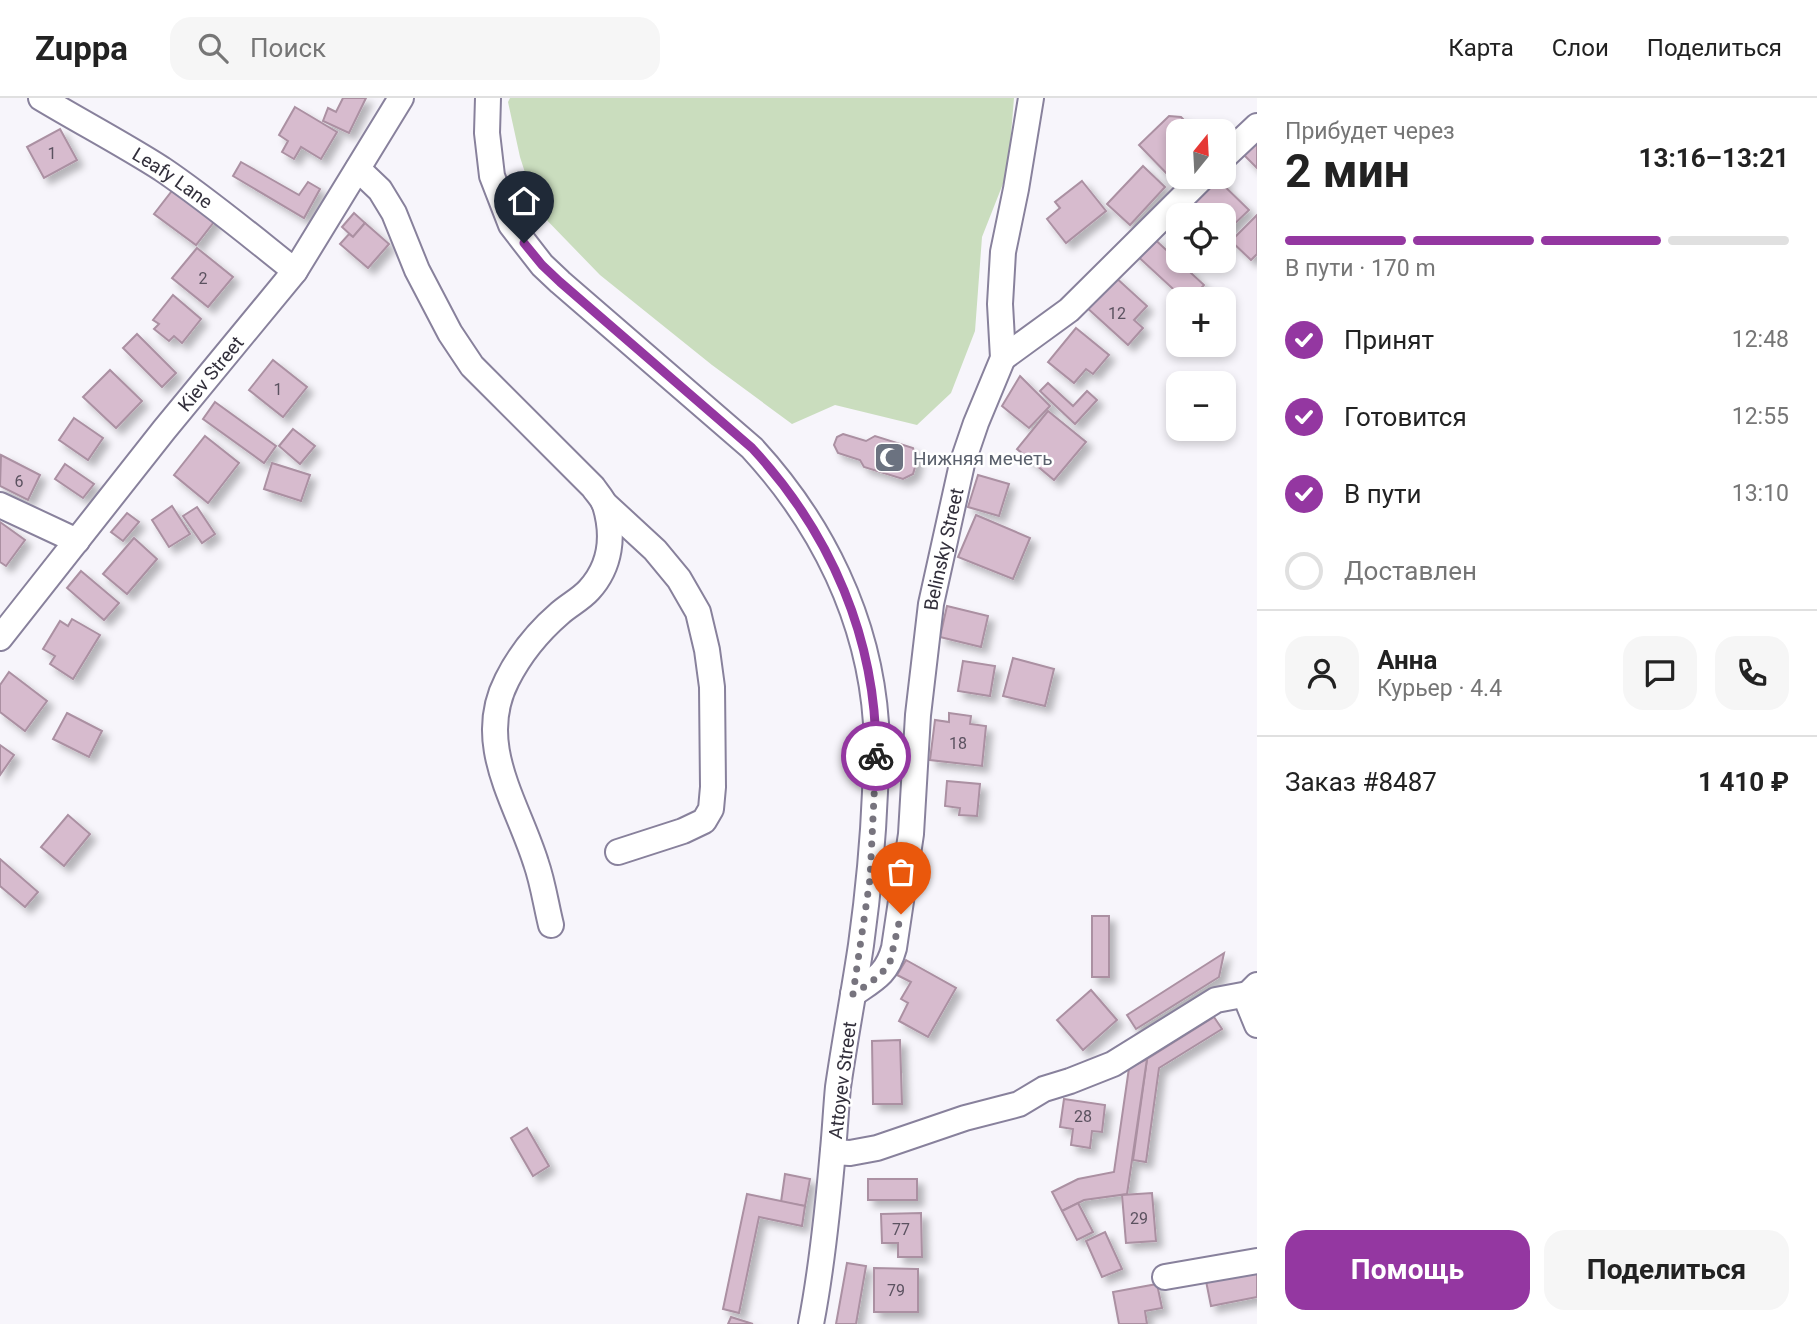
<!DOCTYPE html>
<html lang="ru">
<meta charset="utf-8">
<style>
body{margin:0;font-family:Roboto,sans-serif;background:#f6f6f6;color:#222;height:100vh;display:flex;flex-direction:column;font-size:26px;white-space:nowrap}
*{box-sizing:border-box;margin:0}
p{font-size:23px;color:#767676}
.icon{flex:none;width:38px;height:38px;fill:none;stroke:currentColor;stroke-width:2;stroke-linecap:round;stroke-linejoin:round}
.map{position:relative;flex:1;overflow:hidden}
.drawer{display:flex;flex-direction:column;background:#fff;width:560px}
.drawer>*{flex:none}
.needle{width:46px;rotate:18deg}
.tools{position:absolute;left:1166px;top:21px;display:grid;gap:14px}
.tools a{display:grid;place-items:center;width:70px;height:70px;border-radius:14px;background:#fff;box-shadow:0 4px 10px #0003;font-size:35px}
.pin{position:absolute;display:grid;place-items:center;width:60px;height:60px;color:#fff;margin:-72px -30px;border-radius:50% 50% 50% 0;rotate:-45deg;box-shadow:0 0 7px #0007}
.pin .icon{rotate:45deg}
.courier{position:absolute;display:grid;place-items:center;width:70px;height:70px;margin:-35px;border:5px solid #9437a1;border-radius:50%;background:#fff;color:#222;box-shadow:0 2px 9px #0007}
.summary em{font-style:normal;font-weight:700}
.summary div{display:flex;flex-direction:column-reverse}
.summary{display:flex;align-items:center;justify-content:space-between;height:119px;padding:0 28px}
h1{font-size:46px;font-weight:700;line-height:52px}
.bar{display:grid;grid-template-columns:repeat(4,1fr);gap:10px 7px;align-content:center;height:84px;padding:0 28px}
.bar i{height:9px;border-radius:5px;background:#e0e0e0}
.bar .on{background:#9437a1}
.bar p{grid-column:span 4}
.line{display:flex;align-items:center;gap:18px;padding:0 28px;border-top:2px solid #e0e0e0}
.line div{flex:1}
.round{display:grid;place-items:center;flex:none;width:74px;height:74px;border-radius:21px;background:#f6f6f6}
ol{padding:0 28px;list-style:none}
li{display:flex;align-items:center;gap:21px;height:77px}
li p{margin-inline-start:auto}
li .icon{padding:7px;border-radius:50%;background:#9437a1;color:#fff;stroke-width:4}
li:last-child{color:#767676}
li i{width:38px;height:38px;border:4px solid #e0e0e0;border-radius:50%}
.action{display:flex;gap:14px;margin-top:auto;padding:14px 28px}
.action a{flex:1;height:80px;border-radius:21px;background:#9437a1;color:#fff;font-size:28px;font-weight:700;line-height:80px;text-align:center}
.action a+a{background:#f6f6f6;color:#222}
header{display:flex;align-items:center;gap:42px;box-sizing:border-box;height:98px;padding:0 35px;background:#fff;border-bottom:2px solid #e0e0e0}
header strong{font-size:33px}
nav{display:flex;gap:38px;margin-inline-start:auto;font-size:24px}
.search{width:490px;height:63px;background:#f6f6f6;display:flex;align-items:center;gap:18px;box-sizing:border-box;padding:0 24px;border-radius:21px;color:#767676;font-size:26px}
main{display:flex;flex:1;min-height:0}
.map>svg:first-child{display:block}
.green{fill:#caddbe}
.building{fill:#d7bbce;stroke:#ab90a2;stroke-width:2;filter:url(#shadow)}
.lines{fill:none;stroke-linecap:round;stroke-linejoin:round}
.minor-casing{stroke:#88819c;stroke-width:28}
.minor{stroke:#fff;stroke-width:24}
.done{stroke:#77747e;stroke-width:7;stroke-dasharray:0 12.6}
.route{stroke:#9437a1;stroke-width:9}
.labels{text-anchor:middle;stroke-width:5;stroke-linejoin:round;paint-order:stroke}
.number-label{font-size:16px;fill:#5b5260}
.street-label{font-size:19px;fill:#322f3b;stroke:#fff}
.worship-label{font-size:19px;fill:#5b616d;stroke:#fff;text-anchor:start}
</style>
<header>
<strong>Zuppa</strong>
<div class="search"><svg class="icon" aria-label="search" viewBox="0 0 24 24"><circle cx="10" cy="10" r="6"/><path d="M15 15l6 6"/></svg>Поиск</div>
<nav><a>Карта</a><a>Слои</a><a>Поделиться</a></nav>
</header>
<main>
<div class="map">
<svg width="1257" height="1226" viewBox="0 0 1257 1226">
<defs>
<filter id="shadow"><feDropShadow dx="6" dy="6" stdDeviation="3.5" flood-color="#0004"/></filter>
</defs>
<rect width="100%" height="100%" fill="#f7f5fb"/>
<path class="green" d="M 510,0 L 1014,0 L 1008,73 L 982,139 L 975,233 L 951,295 L 917,327 L 835,307 L 792,326 L 712,267 L 600,177 L 537,112 L 520,59 L 508,4 Z"/>
<g class="building">
<path d="M 343,0 L 366,0 L 349,35 L 323,23 L 328,10 L 336,14 Z"/>
<path d="M 295,9 L 337,34 L 321,61 L 301,49 L 294,61 L 282,54 L 288,43 L 279,37 Z"/>
<path d="M 1169,18 L 1181,19 L 1190,28 L 1188,33 L 1178,33 L 1178,75 L 1172,81 L 1139,47 Z"/>
<path d="M 60,31 L 77,62 L 44,80 L 27,49 Z"/>
<path d="M 1257,44 L 1257,70 L 1244,57 Z"/>
<path d="M 241,64 L 299,97 L 308,84 L 320,91 L 304,120 L 233,78 Z"/>
<path d="M 1143,68 L 1165,89 L 1130,127 L 1107,106 Z"/>
<path d="M 1215,79 L 1249,112 L 1223,137 L 1223,117 L 1189,117 L 1182,110 Z"/>
<path d="M 1082,83 L 1106,113 L 1066,145 L 1047,121 L 1060,110 L 1055,104 Z"/>
<path d="M 175,89 L 217,120 L 196,147 L 154,116 Z"/>
<path d="M 354,115 L 365,125 L 353,139 L 342,129 Z"/>
<path d="M 1257,117 L 1257,156 L 1251,162 L 1231,143 Z"/>
<path d="M 365,125 L 389,146 L 368,170 L 340,146 L 349,136 L 353,139 Z"/>
<path d="M 1149,136 L 1204,187 L 1191,201 L 1184,201 L 1133,154 Z"/>
<path d="M 197,150 L 233,179 L 208,209 L 172,180 Z"/>
<path d="M 1113,177 L 1147,208 L 1134,222 L 1143,230 L 1128,247 L 1085,208 Z"/>
<path d="M 173,197 L 201,221 L 182,245 L 174,238 L 169,243 L 154,231 L 159,226 L 153,222 Z"/>
<path d="M 1076,230 L 1109,257 L 1093,276 L 1086,271 L 1074,285 L 1048,264 Z"/>
<path d="M 137,236 L 176,275 L 162,289 L 123,250 Z"/>
<path d="M 273,262 L 307,289 L 283,319 L 249,292 Z"/>
<path d="M 110,272 L 142,303 L 116,330 L 83,299 Z"/>
<path d="M 1020,278 L 1050,308 L 1029,330 L 1002,308 Z"/>
<path d="M 1048,285 L 1073,308 L 1087,293 L 1097,302 L 1075,326 L 1040,293 Z"/>
<path d="M 215,304 L 276,348 L 264,365 L 203,321 Z"/>
<path d="M 1048,313 L 1086,344 L 1054,382 L 1017,351 Z"/>
<path d="M 74,320 L 103,340 L 88,362 L 59,342 Z"/>
<path d="M 293,331 L 315,348 L 300,366 L 279,348 Z"/>
<path d="M 843,336 L 866,343 L 875,338 L 913,350 L 917,362 L 913,376 L 903,381 L 864,369 L 860,362 L 838,355 L 834,347 L 837,339 Z"/>
<path d="M 205,338 L 239,365 L 208,405 L 174,377 Z"/>
<path d="M 1,357 L 40,377 L 28,402 L 0,388 Z"/>
<path d="M 272,365 L 310,377 L 301,403 L 264,391 Z"/>
<path d="M 65,366 L 94,386 L 83,400 L 55,381 Z"/>
<path d="M 978,377 L 1009,386 L 999,418 L 968,409 Z"/>
<path d="M 172,408 L 190,436 L 169,449 L 152,422 Z"/>
<path d="M 197,409 L 215,436 L 202,445 L 183,418 Z"/>
<path d="M 127,415 L 139,424 L 123,443 L 111,434 Z"/>
<path d="M 976,417 L 1030,440 L 1013,481 L 958,459 Z"/>
<path d="M 0,424 L 25,442 L 6,468 L 0,464 Z"/>
<path d="M 134,440 L 157,461 L 127,496 L 103,476 Z"/>
<path d="M 81,473 L 119,505 L 104,522 L 67,490 Z"/>
<path d="M 947,508 L 988,518 L 981,549 L 940,539 Z"/>
<path d="M 72,521 L 100,537 L 73,581 L 50,566 L 55,558 L 43,551 L 60,523 L 68,528 Z"/>
<path d="M 1013,560 L 1054,571 L 1045,608 L 1003,598 Z"/>
<path d="M 963,563 L 995,568 L 990,598 L 958,593 Z"/>
<path d="M 9,574 L 47,603 L 25,633 L 0,614 L 0,587 Z"/>
<path d="M 67,615 L 102,633 L 89,659 L 53,641 Z"/>
<path d="M 949,615 L 971,618 L 970,626 L 986,628 L 982,668 L 930,662 L 935,622 L 949,624 Z"/>
<path d="M 0,647 L 14,657 L 0,677 Z"/>
<path d="M 947,683 L 980,686 L 977,718 L 959,717 L 960,710 L 945,708 Z"/>
<path d="M 68,717 L 90,736 L 64,768 L 41,749 Z"/>
<path d="M 0,761 L 38,794 L 25,809 L 0,788 Z"/>
<rect x="1092" y="818" width="17" height="61"/>
<path d="M 1224,855 L 1219,879 L 1136,931 L 1127,917 Z"/>
<path d="M 906,862 L 956,890 L 928,939 L 899,923 L 908,905 L 901,901 L 911,884 L 897,877 Z"/>
<path d="M 1091,892 L 1117,922 L 1083,952 L 1057,922 Z"/>
<path d="M 1214,919 L 1222,931 L 1159,970 L 1146,1064 L 1133,1062 L 1147,961 Z"/>
<path d="M 900,942 L 902,1006 L 873,1006 L 872,943 Z"/>
<path d="M 1147,961 L 1127,1096 L 1084,1102 L 1062,1113 L 1052,1094 L 1078,1081 L 1114,1074 L 1129,970 Z"/>
<path d="M 1064,1001 L 1105,1007 L 1102,1034 L 1092,1033 L 1090,1050 L 1071,1047 L 1073,1031 L 1060,1029 Z"/>
<path d="M 527,1030 L 549,1068 L 533,1078 L 511,1040 Z"/>
<path d="M 785,1076 L 810,1081 L 805,1108 L 781,1104 Z"/>
<rect x="868" y="1081" width="49" height="21"/>
<path d="M 1152,1095 L 1156,1143 L 1126,1145 L 1122,1097 Z"/>
<path d="M 747,1096 L 805,1108 L 802,1128 L 759,1119 L 739,1215 L 723,1211 Z"/>
<path d="M 1078,1105 L 1093,1134 L 1077,1142 L 1062,1113 Z"/>
<path d="M 921,1115 L 922,1159 L 898,1159 L 898,1145 L 882,1145 L 881,1116 Z"/>
<path d="M 1105,1134 L 1122,1171 L 1102,1179 L 1086,1143 Z"/>
<path d="M 847,1165 L 866,1168 L 856,1226 L 836,1226 Z"/>
<path d="M 874,1170 L 918,1171 L 918,1214 L 874,1214 Z"/>
<path d="M 1257,1173 L 1257,1199 L 1211,1208 L 1206,1183 Z"/>
<path d="M 1157,1186 L 1162,1210 L 1145,1213 L 1147,1226 L 1119,1226 L 1113,1194 Z"/>
<path d="M 731,1219 L 753,1226 L 728,1226 Z"/>
</g>
<g class="lines">
<defs>
<g id="minor">
<path id="s1" d="M 41,0 C 81,24 123,46 162,71 C 208,102 251,138 295,173"/>
<path d="M 488,0 L 487,35 L 492,78 L 511,127 L 542,167 L 560,184 L 752,350 C 822,426 869,521 876,625 C 878,648 876,671 875,694 C 873,745 868,796 861,847 C 854,894 845,941 838,989 C 836,1010 835,1031 833,1052 C 828,1110 822,1169 811,1226"/>
<path d="M 1223,60 L 1257,28"/>
<path d="M 358,71 L 380,92 L 394,115 L 417,172 L 450,235 L 472,268 L 593,389 C 597,395 603,401 605,407 C 614,437 611,468 589,492 C 581,501 569,507 560,515 C 538,534 520,556 507,582 C 474,646 517,704 536,765 C 543,785 546,807 551,827"/>
<path d="M 1003,260 L 1069,212 L 1203,79"/>
<path d="M 604,405 L 655,452 L 679,481 L 698,514 L 707,552 L 712,589 L 713,689 L 711,711 L 704,723 L 683,733 L 618,754"/>
<path d="M 0,407 L 77,443"/>
<path id="s2" d="M 0,540 L 164,332 L 295,173 L 401,0"/>
<path d="M 1257,887 L 1248,896 L 1248,905 L 1257,927"/>
<path id="s3" d="M 853,896 C 875,881 887,876 894,850 L 911,736 L 918,617 L 931,506 L 962,366 L 976,325 L 1003,260 L 1000,206 L 1003,154 L 1016,91 L 1031,0"/>
<path d="M 833,1054 L 850,1055 L 877,1050 L 965,1020 L 1019,1006 L 1044,991 L 1070,983 L 1113,966 L 1216,902 L 1248,896"/>
<path d="M 1165,1179 L 1257,1163"/>
</g>
</defs>
<use href="#minor" class="minor-casing"/>
<use href="#minor" class="minor"/>
</g>
<g class="lines">
<path class="done" d="M 876,658 L 870,781 L 853,896 C 867,887 882,878 890,864 L 901,816"/>
<path class="route" d="M 524,145 L 542,167 L 560,184 L 752,350 C 831,435 877,542 876,658"/>
</g>
<defs>
<symbol id="mosque-square" viewBox="-11 -11 22 22"><rect x="-9" y="-9" width="18" height="18" rx="4" fill="#6b7280" stroke="#fff"/><path d="M3.5-4.9A6 6 0 1 0 3.5 4.9A5 5 0 1 1 3.5-4.9Z" fill="#fff"/></symbol>
</defs>
<g fill-rule="evenodd">
<use href="#mosque-square" x="872" y="342" width="35" height="35"/>
</g>
<g class="labels">
<g class="number-label">
<text x="52" y="61">1</text>
<text x="203" y="186">2</text>
<text x="1117" y="221">12</text>
<text x="278" y="297">1</text>
<text x="19" y="389">6</text>
<text x="958" y="651">18</text>
<text x="1083" y="1024">28</text>
<text x="1139" y="1126">29</text>
<text x="901" y="1137">77</text>
<text x="896" y="1198">79</text>
</g>
<g class="street-label">
<text dy="7" stroke="none"><textPath href="#s1" startOffset="154">Leafy Lane</textPath></text>
<text dy="7" stroke="none"><textPath href="#s2" startOffset="338">Kiev Street</textPath></text>
<text dy="7" stroke="none"><textPath href="#s3" startOffset="466">Belinsky Street</textPath></text>
<text transform="translate(842 982) rotate(-83)" y="7">Attoyev Street</text>
</g>
<g class="worship-label">
<text x="913" y="367">Нижняя мечеть</text>
</g>
</g>
</svg>
<div class="tools">
<a><svg class="needle" viewBox="-14 -14 28 28"><path d="M0-13l5 13h-10z" fill="#e53935"/><path d="M0 13l5-13h-10z" fill="#767676"/></svg></a>
<a><svg class="icon" aria-label="locate" viewBox="0 0 24 24"><circle cx="12" cy="12" r="6"/><path d="M12 2v4M12 18v4M2 12h4M18 12h4"/></svg></a>
<a>+</a>
<a>−</a>
</div>
<div class="pin" style="left:901px;top:816px;background:#ea580c"><svg class="icon" aria-label="bag" viewBox="0 0 24 24"><path d="M5 8h14l-1 12H6zM9 8a3 3 0 0 1 6 0"/></svg></div>
<div class="pin" style="left:524px;top:145px;background:#1f2937"><svg class="icon" aria-label="home" viewBox="0 0 24 24"><path d="M3 11l9-7 9 7M6 9v11h12V9"/></svg></div>
<div class="courier" style="left:876px;top:658px"><svg class="icon" aria-label="bike" viewBox="0 0 24 24"><circle cx="6" cy="16" r="4"/><circle cx="18" cy="16" r="4"/><path d="M6 16l4-8h5l3 8M10 8l3 8H6M13 5h3"/></svg></div>
</div>
<section class="drawer">
<div class="summary"><div><h1>2 мин</h1><p>Прибудет через</p></div><em>13:16–13:21</em></div>
<div class="bar"><i class="on"></i><i class="on"></i><i class="on"></i><i></i><p>В пути · 170 m</p></div>
<ol>
<li><svg class="icon" aria-label="check" viewBox="0 0 24 24"><path d="M5 12l5 5 9-10"/></svg>Принят<p>12:48</p></li>
<li><svg class="icon" aria-label="check" viewBox="0 0 24 24"><path d="M5 12l5 5 9-10"/></svg>Готовится<p>12:55</p></li>
<li><svg class="icon" aria-label="check" viewBox="0 0 24 24"><path d="M5 12l5 5 9-10"/></svg>В пути<p>13:10</p></li>
<li><i></i>Доставлен</li>
</ol>
<div class="line" style="height:126px"><a class="round"><svg class="icon" aria-label="person" viewBox="0 0 24 24"><circle cx="12" cy="8" r="4"/><path d="M4 21q1-7 8-7t8 7"/></svg></a><div><b>Анна</b><p>Курьер · 4.4</p></div><a class="round"><svg class="icon" aria-label="chat" viewBox="0 0 24 24"><path d="M4 5h16v11H9l-5 4z"/></svg></a><a class="round"><svg class="icon" aria-label="phone" viewBox="0 0 24 24"><path d="M5 4h4l2 5-3 2q2 4 5 5l2-3 5 2v4C11 20 4 13 5 4z"/></svg></a></div>
<div class="line" style="height:91px"><div>Заказ #8487</div><b>1 410 ₽</b></div>
<div class="action"><a>Помощь</a><a>Поделиться</a></div>
</section>
</main>
